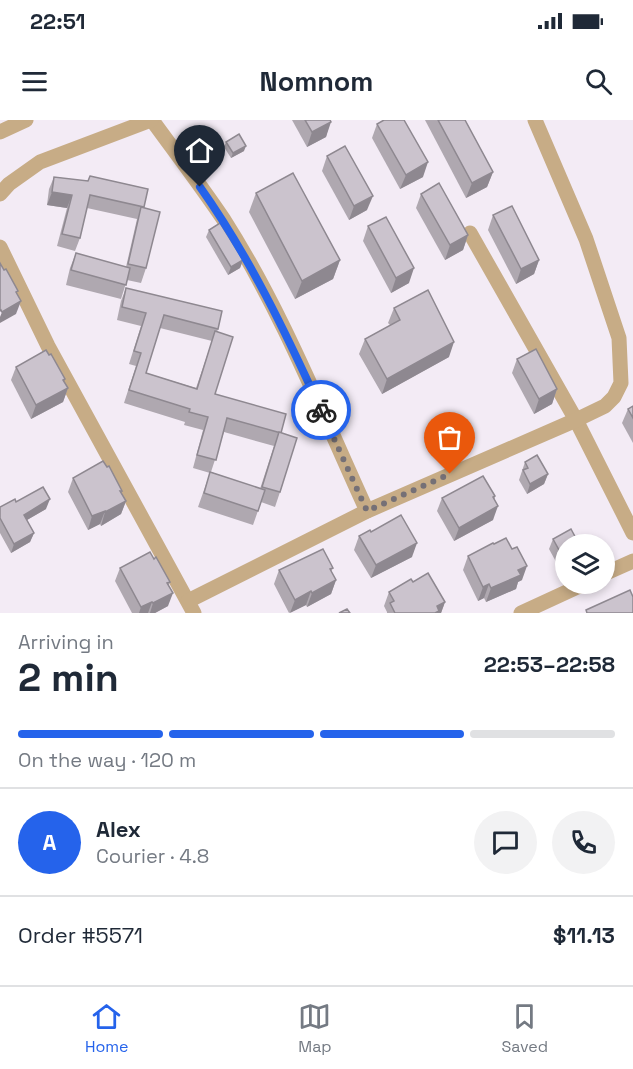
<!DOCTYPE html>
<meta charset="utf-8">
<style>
body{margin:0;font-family:"Space Grotesk",sans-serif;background:#f2f2f3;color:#1f2937;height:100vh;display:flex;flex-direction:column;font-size:22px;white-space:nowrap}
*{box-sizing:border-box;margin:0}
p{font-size:20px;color:#747a83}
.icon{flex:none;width:33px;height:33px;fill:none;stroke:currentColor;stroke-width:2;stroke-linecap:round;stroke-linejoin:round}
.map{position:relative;height:493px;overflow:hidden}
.panel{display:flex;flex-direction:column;background:#fff;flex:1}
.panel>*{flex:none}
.fabs{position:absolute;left:555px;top:414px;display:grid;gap:12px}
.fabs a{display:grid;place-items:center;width:60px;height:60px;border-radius:50%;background:#fff;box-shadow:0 3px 9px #0003;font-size:30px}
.pin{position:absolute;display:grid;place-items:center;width:51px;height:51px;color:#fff;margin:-62px -26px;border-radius:50% 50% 50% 0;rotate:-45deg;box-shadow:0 0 6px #0007}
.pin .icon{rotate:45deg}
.courier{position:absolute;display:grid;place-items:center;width:60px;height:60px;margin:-30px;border:4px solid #2563eb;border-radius:50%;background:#fff;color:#222;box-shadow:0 2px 8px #0007}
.overview em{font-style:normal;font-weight:700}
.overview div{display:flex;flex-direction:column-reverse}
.overview{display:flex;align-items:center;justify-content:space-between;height:102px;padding:0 18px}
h1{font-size:39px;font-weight:700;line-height:45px}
.bar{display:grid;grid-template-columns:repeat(4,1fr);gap:9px 6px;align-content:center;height:72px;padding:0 18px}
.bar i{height:8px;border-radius:4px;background:#e0e1e3}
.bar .on{background:#2563eb}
.bar p{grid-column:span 4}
.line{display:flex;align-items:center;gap:15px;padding:0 18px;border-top:2px solid #e0e1e3}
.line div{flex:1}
.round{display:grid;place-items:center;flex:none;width:63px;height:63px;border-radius:32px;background:#f2f2f3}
.status{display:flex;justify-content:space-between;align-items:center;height:42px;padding:0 30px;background:#fff;direction:ltr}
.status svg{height:16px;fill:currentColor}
header{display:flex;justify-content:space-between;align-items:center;height:78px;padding:0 18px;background:#fff;font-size:27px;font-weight:700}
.tabs{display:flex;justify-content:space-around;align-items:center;height:84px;border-top:2px solid #e0e1e3;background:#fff;font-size:16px;color:#747a83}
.tabs a{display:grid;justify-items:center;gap:3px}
.tabs .on{color:#2563eb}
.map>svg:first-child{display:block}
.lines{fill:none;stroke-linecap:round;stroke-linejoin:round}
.minor{stroke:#c7ac86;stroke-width:15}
.wall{fill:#afa8b0;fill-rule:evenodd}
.shaded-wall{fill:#8e8890}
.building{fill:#cbc3cd;stroke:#8e8890;stroke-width:1.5}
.done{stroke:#757076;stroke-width:6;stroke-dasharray:0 10.8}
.route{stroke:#2563eb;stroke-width:8}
</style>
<div class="status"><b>22:51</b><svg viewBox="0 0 49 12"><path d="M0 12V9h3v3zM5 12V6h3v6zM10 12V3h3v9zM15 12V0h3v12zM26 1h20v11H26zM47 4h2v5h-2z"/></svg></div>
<header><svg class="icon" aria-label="menu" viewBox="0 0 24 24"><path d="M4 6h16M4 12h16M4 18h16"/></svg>Nomnom<svg class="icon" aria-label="search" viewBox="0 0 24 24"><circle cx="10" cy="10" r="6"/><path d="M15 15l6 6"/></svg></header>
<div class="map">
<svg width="633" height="493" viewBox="0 0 633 493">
<rect width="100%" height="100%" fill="#f3ebf5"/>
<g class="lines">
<g class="minor">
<path d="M 152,0 C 176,33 201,66 224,100 C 282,191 322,293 367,391"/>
<path d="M 0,12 L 26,0"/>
<path d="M 0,74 L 9,64 L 40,42 L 151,0"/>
<path d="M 470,113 L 576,300 L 633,413"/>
<path d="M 0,127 L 48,226 L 194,493"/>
<path d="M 604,454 L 633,441"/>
<path d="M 188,481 L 367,391 L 576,300 L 605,286 L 614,277 L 621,263 L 619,218 L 586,119 L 535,0"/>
<path d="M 521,493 L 584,464"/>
</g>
</g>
<g class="wall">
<path d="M 292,0 L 330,0 L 326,17 L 307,27 Z"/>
<path d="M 425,0 L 465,0 L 493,52 L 487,67 L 466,78 Z"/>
<path d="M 377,4 L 423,57 L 400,69 L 372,18 Z"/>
<path d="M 226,22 L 244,31 L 231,38 L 224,27 Z"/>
<path d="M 327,36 L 367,90 L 349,100 L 322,51 Z"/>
<path d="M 90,56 L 148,69 L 143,88 L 146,148 L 141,163 L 127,160 L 121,179 L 66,165 L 70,148 L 76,133 L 126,147 L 137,99 L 87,88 L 80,118 L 75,131 L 57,126 L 67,88 L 47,85 L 49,69 L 54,57 L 88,61 Z"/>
<path d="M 256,73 L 340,140 L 333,159 L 295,179 L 249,92 Z"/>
<path d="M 421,74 L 468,115 L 463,130 L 445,140 L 416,88 Z"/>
<path d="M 493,95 L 539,140 L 534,154 L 516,164 L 488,110 Z"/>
<path d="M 368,106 L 409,163 L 391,173 L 363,121 Z"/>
<path d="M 209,110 L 243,140 L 240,148 L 228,155 L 206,117 Z"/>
<path d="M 126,168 L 218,209 L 217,212 L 215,274 L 281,313 L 280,372 L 275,387 L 261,382 L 253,405 L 198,387 L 210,353 L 193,348 L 203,310 L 184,305 L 185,302 L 124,283 L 136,246 L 129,244 L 141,206 L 117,200 L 121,181 ZM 160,208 L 212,221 L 196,268 L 146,253 ZM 224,312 L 274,326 L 260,369 L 211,352 Z"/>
<path d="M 394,188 L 449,237 L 382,274 L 359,234 L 365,219 L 390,205 L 388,203 Z"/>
<path d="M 517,239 L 557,269 L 552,284 L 534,294 L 512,253 Z"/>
<path d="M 16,247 L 64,262 L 68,268 L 63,282 L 31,299 L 11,260 Z"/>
<path d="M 633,286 L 633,323 L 622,303 L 628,289 Z"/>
<path d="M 525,342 L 548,354 L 544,364 L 527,374 L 519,360 Z"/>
<path d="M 73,358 L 122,371 L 121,373 L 126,381 L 121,394 L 101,406 L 100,404 L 88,410 L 68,372 Z"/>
<path d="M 495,376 L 493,400 L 454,421 L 437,391 L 442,378 Z"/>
<path d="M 16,382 L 46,389 L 27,400 L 34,413 L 30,422 L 11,433 L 0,413 L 0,387 Z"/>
<path d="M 359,416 L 412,437 L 371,458 L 354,430 Z"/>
<path d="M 553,419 L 566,424 L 566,446 L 560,449 L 549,429 Z"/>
<path d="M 468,436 L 522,460 L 518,462 L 516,469 L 486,482 L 484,478 L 478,481 L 463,450 Z"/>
<path d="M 154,439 L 170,462 L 169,465 L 168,486 L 155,493 L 132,493 L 115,461 L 120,448 Z"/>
<path d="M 333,448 L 331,452 L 336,460 L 331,474 L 307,487 L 306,485 L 289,493 L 274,464 L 279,450 Z"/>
<path d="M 413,462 L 445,482 L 441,493 L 387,493 L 387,492 L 384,486 L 389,472 Z"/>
</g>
<g class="shaded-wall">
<path d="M 331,2 L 326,17 L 307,27 L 312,12 Z"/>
<path d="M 246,26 L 244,31 L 231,38 L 233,33 Z"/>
<path d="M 428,42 L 423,57 L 400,69 L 406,55 Z"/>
<path d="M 493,52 L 487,67 L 466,78 L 472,63 Z"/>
<path d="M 52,72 L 72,75 L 67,88 L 47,85 Z"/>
<path d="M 373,76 L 367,90 L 349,100 L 354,86 Z"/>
<path d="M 468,115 L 463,130 L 445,140 L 450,125 Z"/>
<path d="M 243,140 L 240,148 L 228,155 L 231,147 Z"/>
<path d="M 340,140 L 333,159 L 295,179 L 302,161 Z"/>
<path d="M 539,140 L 534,154 L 516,164 L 521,149 Z"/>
<path d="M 414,148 L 409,163 L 391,173 L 396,158 Z"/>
<path d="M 21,181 L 16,194 L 0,203 L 0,197 L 2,192 Z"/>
<path d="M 454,222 L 449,237 L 382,274 L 387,259 Z"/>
<path d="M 65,259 L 60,272 L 68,268 L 63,282 L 31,299 L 36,285 Z"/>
<path d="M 557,269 L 552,284 L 534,294 L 539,279 Z"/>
<path d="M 548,354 L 544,364 L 527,374 L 530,364 Z"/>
<path d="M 50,379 L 46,389 L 20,404 L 24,395 Z"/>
<path d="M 126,381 L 121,394 L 101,406 L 105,392 Z"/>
<path d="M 498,386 L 493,400 L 454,421 L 459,408 Z"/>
<path d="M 105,391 L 100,404 L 88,410 L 92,396 Z"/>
<path d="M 34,413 L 30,422 L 11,433 L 14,424 Z"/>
<path d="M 417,423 L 412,437 L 371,458 L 376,445 Z"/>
<path d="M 566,438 L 566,446 L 560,449 L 564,439 Z"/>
<path d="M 527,446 L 522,460 L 518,462 L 516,469 L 486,482 L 491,468 L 518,450 Z"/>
<path d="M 336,460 L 331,474 L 307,487 L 312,473 Z"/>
<path d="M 489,464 L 484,478 L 478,481 L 483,467 Z"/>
<path d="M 311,471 L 306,485 L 290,493 L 295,480 Z"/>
<path d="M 173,473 L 168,486 L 155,493 L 150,493 L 153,483 Z"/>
<path d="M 152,482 L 148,493 L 139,493 L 141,487 Z"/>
<path d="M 445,482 L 441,493 L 434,493 L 437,486 Z"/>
</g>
<g class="building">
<path d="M 305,0 L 330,0 L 331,2 L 312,12 Z"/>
<path d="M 384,0 L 404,0 L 428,42 L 406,55 L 377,4 Z"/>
<path d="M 438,0 L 465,0 L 493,52 L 472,63 Z"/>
<path d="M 239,14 L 246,26 L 233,33 L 226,22 Z"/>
<path d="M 345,26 L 373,76 L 354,86 L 327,36 Z"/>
<path d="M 293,53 L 340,140 L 302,161 L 256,73 Z"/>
<path d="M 90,56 L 148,69 L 144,87 L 90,75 L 80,118 L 62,114 L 72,75 L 52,72 L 54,57 L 88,61 Z"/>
<path d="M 439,63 L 468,115 L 450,125 L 421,74 Z"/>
<path d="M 512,86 L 539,140 L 521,149 L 493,95 Z"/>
<path d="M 141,87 L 160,92 L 146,148 L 128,144 Z"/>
<path d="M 386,97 L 414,148 L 396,158 L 368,106 Z"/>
<path d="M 220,103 L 243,140 L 231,147 L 209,110 Z"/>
<path d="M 76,133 L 130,148 L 126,165 L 71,150 Z"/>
<path d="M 0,143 L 4,150 L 6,149 L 18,171 L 16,172 L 21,181 L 2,192 L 1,190 L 0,191 Z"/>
<path d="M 126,168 L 222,191 L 218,209 L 164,195 L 146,253 L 197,269 L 215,211 L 233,217 L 215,274 L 286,294 L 281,313 L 227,298 L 216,340 L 197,335 L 208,297 L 189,292 L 190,289 L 129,270 L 141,233 L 134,231 L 146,193 L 122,187 Z"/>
<path d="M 428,170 L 454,222 L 387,259 L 365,219 L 400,200 L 394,188 Z"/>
<path d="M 536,229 L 557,269 L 539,279 L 517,239 Z"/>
<path d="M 46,230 L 49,235 L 51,234 L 65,259 L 63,260 L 68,268 L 36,285 L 16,247 Z"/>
<path d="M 633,286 L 633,298 L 628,289 Z"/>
<path d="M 279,312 L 297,318 L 280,372 L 262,367 Z"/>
<path d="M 537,335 L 548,354 L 530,364 L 523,350 L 528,348 L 525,342 Z"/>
<path d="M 103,341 L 107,347 L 109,346 L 122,371 L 120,371 L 126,381 L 105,392 L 105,391 L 92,396 L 73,358 Z"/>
<path d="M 210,352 L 265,370 L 258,391 L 204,373 Z"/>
<path d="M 483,356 L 495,376 L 493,377 L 498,386 L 459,408 L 442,378 Z"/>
<path d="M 43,367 L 50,379 L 24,395 L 34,413 L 14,424 L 0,398 L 0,387 L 15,379 L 16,382 Z"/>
<path d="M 401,395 L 417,423 L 376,445 L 359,416 L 370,410 L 371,412 Z"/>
<path d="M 571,409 L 579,424 L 566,424 L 566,438 L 564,439 L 553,419 Z"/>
<path d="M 506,418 L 512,429 L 517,427 L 527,446 L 518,450 L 521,455 L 491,468 L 489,464 L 483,467 L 468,436 L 493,423 L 494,424 Z"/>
<path d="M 323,429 L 333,448 L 330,449 L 336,460 L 312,473 L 311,471 L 295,480 L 279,450 Z"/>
<path d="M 150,432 L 154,439 L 156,437 L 170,462 L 167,463 L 173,473 L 153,483 L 152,482 L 141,487 L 120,448 Z"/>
<path d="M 428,453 L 445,482 L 437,486 L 439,491 L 435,493 L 395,493 L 390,483 L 394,481 L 389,472 L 411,459 L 413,462 Z"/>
<path d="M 630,470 L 633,477 L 633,493 L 587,493 L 586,490 Z"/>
<path d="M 347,489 L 350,493 L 339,493 Z"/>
</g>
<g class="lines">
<path class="done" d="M 321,290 L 367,391 L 450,354"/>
<path class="route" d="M 200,67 C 249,136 286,213 321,290"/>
</g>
</svg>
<div class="fabs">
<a><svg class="icon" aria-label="layers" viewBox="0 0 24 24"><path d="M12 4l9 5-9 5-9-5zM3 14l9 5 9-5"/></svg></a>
</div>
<div class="pin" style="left:450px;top:354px;background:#ea580c"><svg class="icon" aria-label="bag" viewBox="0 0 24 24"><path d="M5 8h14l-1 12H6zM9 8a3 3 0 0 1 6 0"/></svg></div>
<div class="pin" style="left:200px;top:67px;background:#1f2937"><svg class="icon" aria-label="home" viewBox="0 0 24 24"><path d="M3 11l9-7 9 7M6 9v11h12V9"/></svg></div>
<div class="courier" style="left:321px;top:290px"><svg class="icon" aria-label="bike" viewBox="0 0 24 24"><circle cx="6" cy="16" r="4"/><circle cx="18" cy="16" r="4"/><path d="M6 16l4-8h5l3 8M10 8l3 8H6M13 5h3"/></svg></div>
</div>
<section class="panel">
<div class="overview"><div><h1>2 min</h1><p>Arriving in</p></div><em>22:53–22:58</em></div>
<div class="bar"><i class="on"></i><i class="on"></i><i class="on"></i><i></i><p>On the way · 120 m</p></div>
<div class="line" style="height:108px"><b class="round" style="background:#2563eb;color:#fff">A</b><div><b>Alex</b><p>Courier · 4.8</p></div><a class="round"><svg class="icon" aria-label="chat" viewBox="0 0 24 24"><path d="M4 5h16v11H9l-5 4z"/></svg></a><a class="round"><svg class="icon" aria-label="phone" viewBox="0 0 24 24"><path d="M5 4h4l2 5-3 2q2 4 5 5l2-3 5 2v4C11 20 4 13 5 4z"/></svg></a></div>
<div class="line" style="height:78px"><div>Order #5571</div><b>$11.13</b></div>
</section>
<nav class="tabs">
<a class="on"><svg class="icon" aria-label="home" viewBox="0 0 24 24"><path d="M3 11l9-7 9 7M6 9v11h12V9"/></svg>Home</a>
<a><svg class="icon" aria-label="map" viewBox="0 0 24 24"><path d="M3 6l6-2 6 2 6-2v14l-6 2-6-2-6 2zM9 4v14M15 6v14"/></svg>Map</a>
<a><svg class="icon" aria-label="saved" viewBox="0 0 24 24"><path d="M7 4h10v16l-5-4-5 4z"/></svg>Saved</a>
</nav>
